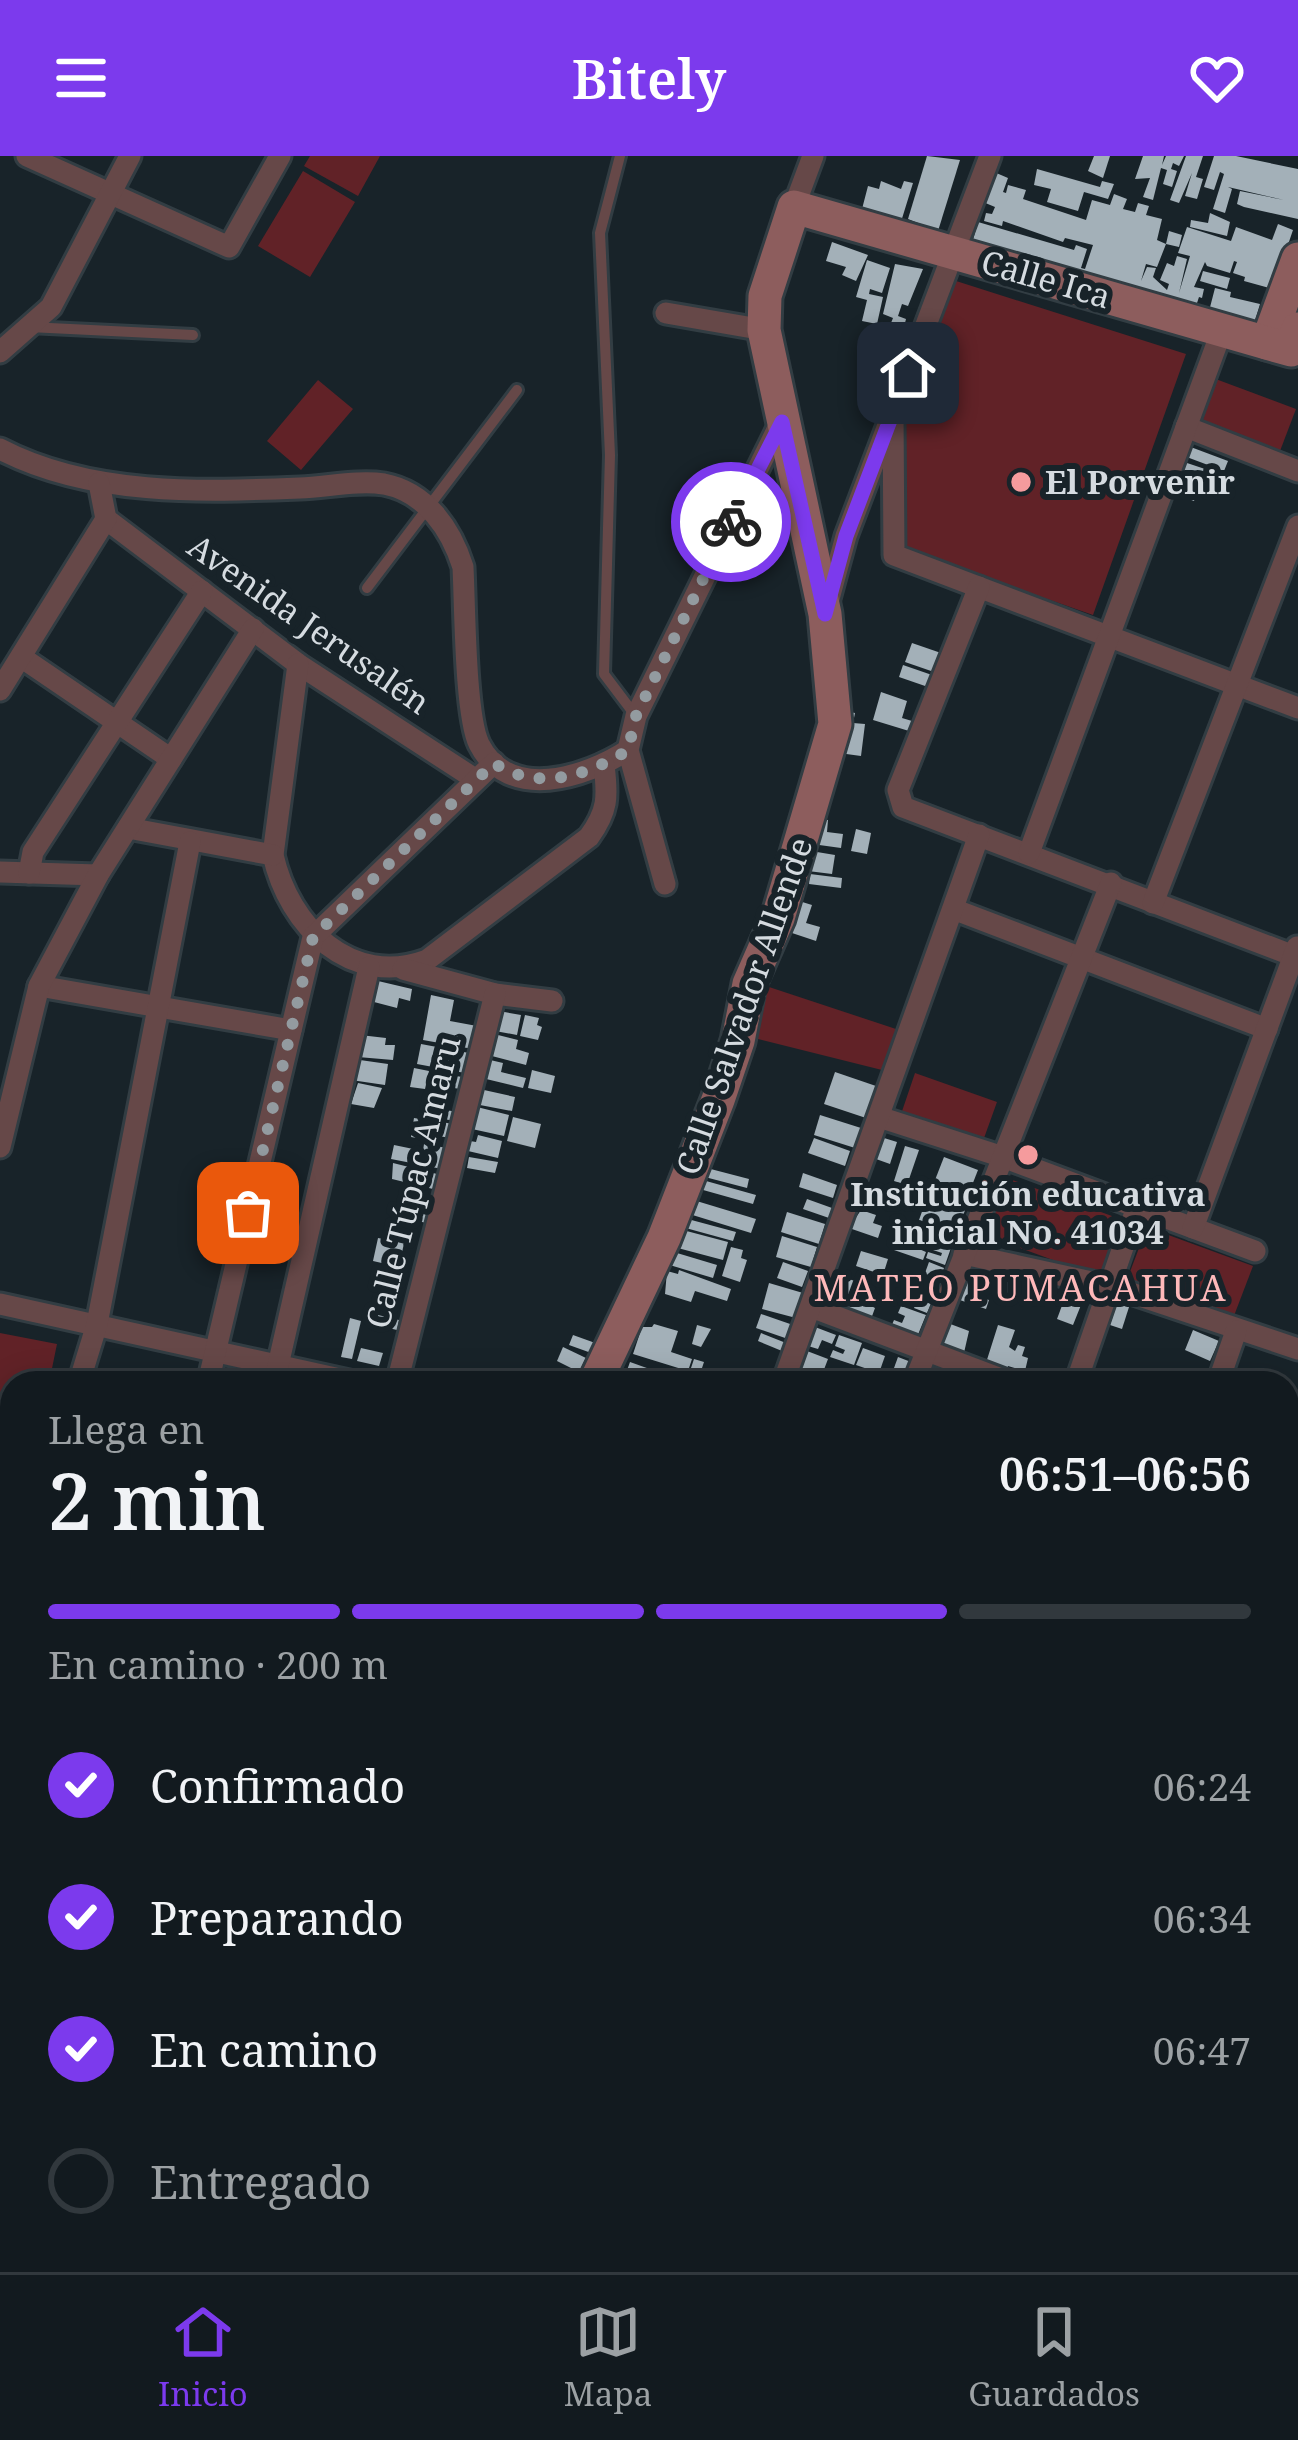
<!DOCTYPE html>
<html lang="es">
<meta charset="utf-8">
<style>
body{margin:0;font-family:"Noto Serif",serif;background:#1b2328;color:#f1f3f6;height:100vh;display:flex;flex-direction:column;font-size:45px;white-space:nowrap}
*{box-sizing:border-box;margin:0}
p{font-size:39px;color:#9ca1a4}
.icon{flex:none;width:66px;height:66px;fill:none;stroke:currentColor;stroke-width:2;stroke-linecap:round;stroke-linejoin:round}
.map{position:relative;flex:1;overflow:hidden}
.details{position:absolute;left:0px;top:1215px;width:1299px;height:903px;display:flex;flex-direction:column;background:#121a1f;border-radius:36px 36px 0 0;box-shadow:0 6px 30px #0003,0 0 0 3px #31383d}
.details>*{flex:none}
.pin{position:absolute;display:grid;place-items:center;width:102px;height:102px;color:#fff;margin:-51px;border-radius:24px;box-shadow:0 6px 18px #0006}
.courier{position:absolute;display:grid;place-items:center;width:120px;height:120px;margin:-60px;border:9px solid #7c3aed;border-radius:50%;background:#fff;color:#222;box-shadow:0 3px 15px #0007}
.overview em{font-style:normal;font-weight:600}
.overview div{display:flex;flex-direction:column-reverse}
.overview{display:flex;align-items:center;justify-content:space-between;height:204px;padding:0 48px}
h1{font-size:78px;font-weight:600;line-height:90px}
.bar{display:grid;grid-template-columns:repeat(4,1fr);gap:18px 12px;align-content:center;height:144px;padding:0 48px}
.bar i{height:15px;border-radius:9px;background:#31383d}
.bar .on{background:#7c3aed}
.bar p{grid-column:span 4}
ol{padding:0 48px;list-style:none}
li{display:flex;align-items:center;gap:36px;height:132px}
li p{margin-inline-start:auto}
li .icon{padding:12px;border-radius:50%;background:#7c3aed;color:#fff;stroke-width:4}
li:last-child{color:#9ca1a4}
li i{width:66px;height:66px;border:6px solid #31383d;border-radius:50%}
header{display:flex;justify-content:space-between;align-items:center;height:156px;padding:0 48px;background:#7c3aed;color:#fff;font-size:54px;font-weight:600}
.menu{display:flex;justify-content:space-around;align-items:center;height:168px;border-top:3px solid #31383d;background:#121a1f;font-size:33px;color:#9ca1a4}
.menu a{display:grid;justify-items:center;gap:6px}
.menu .on{color:#7c3aed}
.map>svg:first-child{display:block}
.green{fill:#612227}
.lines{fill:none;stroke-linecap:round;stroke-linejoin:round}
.stream{stroke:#206990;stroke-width:6}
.building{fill:#a3b0b8}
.lane-casing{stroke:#323d43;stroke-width:16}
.street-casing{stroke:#323d43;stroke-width:27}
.secondary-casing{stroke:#323d43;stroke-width:39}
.lane{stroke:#664848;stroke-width:10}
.street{stroke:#664848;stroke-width:21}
.secondary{stroke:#8d5d5d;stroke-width:33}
.done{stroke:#939ba0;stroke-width:12;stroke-dasharray:0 21.6}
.route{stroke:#7c3aed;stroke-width:15}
.poi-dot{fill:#f59b9d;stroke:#182329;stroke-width:4.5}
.labels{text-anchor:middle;stroke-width:12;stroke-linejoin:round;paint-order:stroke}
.street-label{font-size:33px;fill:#d5dbe0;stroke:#182329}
.poi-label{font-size:33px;font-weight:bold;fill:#d5dbe0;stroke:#182329;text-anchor:start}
.neighbourhood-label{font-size:36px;letter-spacing:3px;fill:#feb9ba;stroke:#182329}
</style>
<header><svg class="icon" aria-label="menu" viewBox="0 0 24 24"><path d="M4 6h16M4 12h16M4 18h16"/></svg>Bitely<svg class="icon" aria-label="heart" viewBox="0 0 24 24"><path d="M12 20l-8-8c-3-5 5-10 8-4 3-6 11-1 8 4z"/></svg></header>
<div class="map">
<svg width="1298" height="2116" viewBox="0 0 1298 2116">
<rect width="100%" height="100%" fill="#182329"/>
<g class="green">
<path d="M 310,0 L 380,0 L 358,40 L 304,10 Z"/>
<path d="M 303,15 L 355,46 L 310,121 L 258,90 Z"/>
<path d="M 953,124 L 1186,198 L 1093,459 L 901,392 L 901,261 Z"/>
<path d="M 1213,222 L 1296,253 L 1280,295 L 1197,264 Z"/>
<path d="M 318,224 L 353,253 L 301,314 L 267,285 Z"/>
<path d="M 763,829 L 899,874 L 886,915 L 746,880 Z"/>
<path d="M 915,917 L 997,946 L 979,996 L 898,967 Z"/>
<path d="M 1004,1021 L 1123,1064 L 1102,1122 L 982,1078 Z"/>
<path d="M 1152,1073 L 1253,1110 L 1232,1165 L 1133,1129 L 1128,1121 L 1144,1079 Z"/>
<path d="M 0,1177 L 57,1188 L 49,1227 L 12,1227 L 12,1363 L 0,1360 Z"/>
</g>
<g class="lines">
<g class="stream">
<path d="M 1287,1377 L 1298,1364"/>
<path d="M 606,2116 L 610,2106"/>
</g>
</g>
<g class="building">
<path d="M 927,0 L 960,4 L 938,75 L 908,63 Z"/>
<path d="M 1094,0 L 1110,0 L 1103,22 L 1088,15 Z"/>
<path d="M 1143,0 L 1164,0 L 1162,9 L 1166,0 L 1184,0 L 1179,10 L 1173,7 L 1171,13 L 1177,15 L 1172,31 L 1163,28 L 1167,14 L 1161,12 L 1153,44 L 1143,41 L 1150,22 L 1135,23 Z"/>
<path d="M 1186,0 L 1203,0 L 1196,21 L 1203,23 L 1197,43 L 1185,40 L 1192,17 L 1179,47 L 1170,44 Z"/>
<path d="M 1214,0 L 1236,0 L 1298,13 L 1298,63 L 1244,51 L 1237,48 L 1240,35 L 1284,44 L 1228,31 L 1232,33 L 1225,57 L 1213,53 L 1224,18 L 1220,16 L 1214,34 L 1204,31 Z"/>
<path d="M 1037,13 L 1100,31 L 1102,25 L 1114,28 L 1108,43 L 1084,36 L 1078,55 L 1047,46 L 1051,33 L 1034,29 Z"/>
<path d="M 994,16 L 1008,22 L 1003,36 L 1006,37 L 1008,29 L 1026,34 L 1023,43 L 1086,64 L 1092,44 L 1110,49 L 1114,38 L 1127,43 L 1123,53 L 1135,56 L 1138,47 L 1149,50 L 1146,59 L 1162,63 L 1157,84 L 1166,88 L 1169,75 L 1182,79 L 1179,91 L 1166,88 L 1157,111 L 1146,108 L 1141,125 L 1147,111 L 1156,112 L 1153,121 L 1167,134 L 1169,128 L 1160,124 L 1167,107 L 1174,110 L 1177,100 L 1187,103 L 1179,137 L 1190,100 L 1178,97 L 1187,71 L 1231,85 L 1236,71 L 1272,84 L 1278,68 L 1293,74 L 1273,133 L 1244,125 L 1245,121 L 1233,117 L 1237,106 L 1234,105 L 1230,117 L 1207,110 L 1205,106 L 1194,131 L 1204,133 L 1202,142 L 1199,141 L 1193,159 L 969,98 L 978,66 L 1074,94 L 1076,89 L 1087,93 L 1081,112 L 1085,113 L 1093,89 L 1065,82 L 1063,86 L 1003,65 L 1002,70 L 984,65 L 986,57 L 992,58 L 995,51 L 983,46 Z"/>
<path d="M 881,25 L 901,33 L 904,25 L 913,27 L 900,69 L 862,53 L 868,30 L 879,33 Z"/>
<path d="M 1210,57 L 1230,66 L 1227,80 L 1190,71 L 1191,64 L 1208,67 Z"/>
<path d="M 832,86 L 868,99 L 856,125 L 842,119 L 846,111 L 826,105 Z"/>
<path d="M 867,104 L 890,112 L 882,137 L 870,133 L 869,138 L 883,141 L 877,168 L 862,165 L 867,144 L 856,141 Z"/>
<path d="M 895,108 L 923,113 L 908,150 L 902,148 L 898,160 L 906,163 L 904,171 L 891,167 L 893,162 L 883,158 Z"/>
<path d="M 1203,115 L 1230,122 L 1227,133 L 1200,125 Z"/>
<path d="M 1215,132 L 1231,136 L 1230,141 L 1260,148 L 1251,178 L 1208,159 Z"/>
<path d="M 1188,290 L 1228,305 L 1224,315 L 1184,300 Z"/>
<path d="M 1181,305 L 1211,315 L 1208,324 L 1178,313 Z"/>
<path d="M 1176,318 L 1200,326 L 1194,345 L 1170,336 Z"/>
<path d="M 912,487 L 941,497 L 934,516 L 905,506 Z"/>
<path d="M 903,509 L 932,519 L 928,531 L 899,521 Z"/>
<path d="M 881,536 L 907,545 L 902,562 L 912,565 L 909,575 L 873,564 Z"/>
<path d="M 845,555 L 855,557 L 853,567 L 865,568 L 861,600 L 839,597 Z"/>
<path d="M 815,662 L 828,664 L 827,676 L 843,678 L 841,692 L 812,688 Z"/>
<path d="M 856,673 L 871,677 L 867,698 L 851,695 Z"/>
<path d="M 811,695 L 835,699 L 832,718 L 808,715 Z"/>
<path d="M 810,718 L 842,722 L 841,732 L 809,728 Z"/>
<path d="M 799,745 L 812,749 L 806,767 L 820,771 L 816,785 L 789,776 Z"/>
<path d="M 378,825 L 412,833 L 410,845 L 399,842 L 397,852 L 374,846 Z"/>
<path d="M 431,839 L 454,844 L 450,865 L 477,870 L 473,893 L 423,884 Z"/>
<path d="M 499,855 L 521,859 L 517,879 L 495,875 Z"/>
<path d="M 525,859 L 539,862 L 537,869 L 542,871 L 538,884 L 520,880 Z"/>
<path d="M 494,878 L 518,884 L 516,893 L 529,897 L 526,909 L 488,899 Z"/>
<path d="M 360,879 L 386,882 L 385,889 L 395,889 L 393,904 L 358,901 Z"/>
<path d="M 421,888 L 469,897 L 465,917 L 417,908 Z"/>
<path d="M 486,903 L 503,907 L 501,916 L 526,922 L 523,932 L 482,922 Z"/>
<path d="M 360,904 L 388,908 L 385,929 L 351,924 Z"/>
<path d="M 414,912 L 429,915 L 425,933 L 410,931 Z"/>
<path d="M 532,914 L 555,920 L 551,937 L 528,932 Z"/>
<path d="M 433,916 L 462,921 L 460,933 L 431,928 Z"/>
<path d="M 835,916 L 876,930 L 866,962 L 824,948 Z"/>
<path d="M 358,927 L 382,932 L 374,952 L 351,948 Z"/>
<path d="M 484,934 L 515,941 L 512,955 L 480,949 Z"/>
<path d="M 429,951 L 457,956 L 455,965 L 427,960 Z"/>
<path d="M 477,951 L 509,959 L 504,980 L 472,973 Z"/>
<path d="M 820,959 L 861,972 L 855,992 L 814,979 Z"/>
<path d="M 513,961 L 541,968 L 535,992 L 507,985 Z"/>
<path d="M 414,962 L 426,964 L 422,983 L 411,981 Z"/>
<path d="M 430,964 L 453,968 L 450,982 L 427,978 Z"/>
<path d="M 478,979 L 502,985 L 498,1002 L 468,995 L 470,985 L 476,986 Z"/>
<path d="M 814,982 L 850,995 L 845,1010 L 808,997 Z"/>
<path d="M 884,982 L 897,986 L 890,1008 L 876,1003 Z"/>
<path d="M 424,988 L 447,992 L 442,1013 L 391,1003 L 394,989 L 423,995 Z"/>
<path d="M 905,990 L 919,994 L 907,1029 L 894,1025 Z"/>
<path d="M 469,1001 L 498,1006 L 495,1017 L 467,1012 Z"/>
<path d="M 944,1001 L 978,1014 L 969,1037 L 935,1024 Z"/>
<path d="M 393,1007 L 437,1018 L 433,1033 L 392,1023 Z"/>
<path d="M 703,1011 L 749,1023 L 747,1032 L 701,1020 Z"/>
<path d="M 803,1017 L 837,1029 L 833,1042 L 799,1031 Z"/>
<path d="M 699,1023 L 756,1039 L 753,1048 L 696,1032 Z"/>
<path d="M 865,1029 L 888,1035 L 882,1056 L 859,1049 Z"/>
<path d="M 938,1038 L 967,1049 L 956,1078 L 919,1064 L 924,1050 L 933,1053 Z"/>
<path d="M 414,1039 L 432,1044 L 426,1067 L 399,1060 L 403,1046 L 412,1048 Z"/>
<path d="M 690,1043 L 756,1063 L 751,1077 L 686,1057 Z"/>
<path d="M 807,1043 L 832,1052 L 829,1062 L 803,1053 Z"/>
<path d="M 861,1054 L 876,1059 L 873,1067 L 882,1070 L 878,1082 L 849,1072 Z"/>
<path d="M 787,1056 L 825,1068 L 819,1088 L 781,1076 Z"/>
<path d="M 684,1062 L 736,1076 L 733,1085 L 682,1071 Z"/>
<path d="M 903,1072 L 924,1078 L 920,1090 L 912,1090 L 926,1096 L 923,1104 L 894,1094 Z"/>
<path d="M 679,1073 L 728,1086 L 723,1104 L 674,1091 Z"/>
<path d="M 276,1074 L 300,1081 L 294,1104 L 283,1101 L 286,1089 L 273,1085 Z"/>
<path d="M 782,1080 L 817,1091 L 811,1111 L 776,1101 Z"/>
<path d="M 378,1082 L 404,1087 L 399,1111 L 373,1105 Z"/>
<path d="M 934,1083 L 952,1089 L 945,1109 L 926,1102 L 928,1096 L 941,1100 L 942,1097 L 930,1093 Z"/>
<path d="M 731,1091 L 743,1094 L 741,1102 L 747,1104 L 740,1126 L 722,1120 Z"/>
<path d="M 667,1094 L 717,1109 L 713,1122 L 663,1107 Z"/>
<path d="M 861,1095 L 888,1103 L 883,1119 L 856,1110 Z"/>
<path d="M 783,1106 L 808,1115 L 802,1131 L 777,1122 Z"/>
<path d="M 929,1106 L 944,1112 L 936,1133 L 921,1128 Z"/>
<path d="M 1008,1108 L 1022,1113 L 1011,1148 L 997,1144 Z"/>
<path d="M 679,1114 L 731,1133 L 727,1145 L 695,1135 L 691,1146 L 665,1138 L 667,1115 L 678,1118 Z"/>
<path d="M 830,1117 L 858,1126 L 854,1141 L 875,1152 L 871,1163 L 820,1148 Z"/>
<path d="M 969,1122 L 981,1127 L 977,1140 L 989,1144 L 986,1153 L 954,1142 L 958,1131 L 965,1133 Z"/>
<path d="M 769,1127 L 803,1137 L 796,1162 L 762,1153 Z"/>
<path d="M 1070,1128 L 1087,1134 L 1073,1169 L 1057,1163 Z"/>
<path d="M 913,1132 L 923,1135 L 920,1144 L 931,1148 L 927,1157 L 914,1152 L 918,1143 L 910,1140 Z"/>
<path d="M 1117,1147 L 1129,1151 L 1122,1173 L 1110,1169 Z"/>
<path d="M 901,1150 L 926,1159 L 917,1181 L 891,1171 L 894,1164 L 902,1167 L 905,1160 L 898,1157 Z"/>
<path d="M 761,1158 L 793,1169 L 788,1183 L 756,1172 Z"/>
<path d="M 378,1159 L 399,1164 L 397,1174 L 376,1169 Z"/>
<path d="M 350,1162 L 361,1165 L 352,1203 L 341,1201 Z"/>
<path d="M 945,1166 L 969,1175 L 963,1201 L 936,1190 Z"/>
<path d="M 654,1168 L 678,1175 L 671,1196 L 692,1203 L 688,1215 L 633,1198 L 642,1171 L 652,1171 Z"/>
<path d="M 697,1169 L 711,1173 L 701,1191 L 692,1188 Z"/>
<path d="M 998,1169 L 1015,1174 L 1009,1191 L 1015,1195 L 1018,1189 L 1025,1191 L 1022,1200 L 1028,1202 L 1025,1215 L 1008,1210 L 1006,1217 L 985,1210 Z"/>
<path d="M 815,1171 L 836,1179 L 832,1188 L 822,1184 L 818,1193 L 808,1190 Z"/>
<path d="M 1193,1174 L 1219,1185 L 1210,1205 L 1185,1194 Z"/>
<path d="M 761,1177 L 786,1187 L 782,1195 L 758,1185 Z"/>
<path d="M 573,1179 L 598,1188 L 594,1198 L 569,1189 Z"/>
<path d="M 839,1179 L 862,1187 L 854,1209 L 830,1201 L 833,1194 L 843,1198 L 845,1194 L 835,1190 Z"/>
<path d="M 563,1191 L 586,1202 L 579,1216 L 557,1205 Z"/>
<path d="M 361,1192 L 383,1197 L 379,1210 L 357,1205 Z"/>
<path d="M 863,1192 L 885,1200 L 879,1217 L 856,1209 Z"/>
<path d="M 807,1195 L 828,1203 L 820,1224 L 813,1218 L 799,1216 Z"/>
<path d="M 898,1201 L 911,1206 L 903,1227 L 890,1223 Z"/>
<path d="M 694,1203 L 704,1206 L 697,1227 L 687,1224 Z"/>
<path d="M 630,1206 L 686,1226 L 686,1227 L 652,1227 L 626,1217 Z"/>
<path d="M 1042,1212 L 1067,1219 L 1064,1227 L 1038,1225 Z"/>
<path d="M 831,2106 L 909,2106 L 906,2116 L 847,2116 L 830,2112 Z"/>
</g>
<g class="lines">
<defs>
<g id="lane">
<path d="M 620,0 L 600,77 L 610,299 L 604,518 L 635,559"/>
<path d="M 29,171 L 193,179"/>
<path d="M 367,432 L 517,234"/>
</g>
<g id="street">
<path d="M 27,0 L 229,91 L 280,0"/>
<path d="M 794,51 L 813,0"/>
<path d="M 666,157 L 764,174"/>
<path d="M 0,196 L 51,151 L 130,0"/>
<path d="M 893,258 L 894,399 L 1298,552"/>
<path d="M 1186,271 L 1298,315"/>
<path d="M 0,293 C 90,340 201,336 300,332 C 327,331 358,324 384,328 C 426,336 451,373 463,411 C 465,450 465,559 479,588 C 509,647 586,621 628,594"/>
<path d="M 106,363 L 298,508 L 475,623"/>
<path d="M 979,431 L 898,634 L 903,651 L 1294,800"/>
<path d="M 827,450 L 846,380 L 990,0"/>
<path d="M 21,501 L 171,603"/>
<path d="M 298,508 L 273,699 C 289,771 351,832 427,804 L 589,681 C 608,655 608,641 604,609"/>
<path d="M 0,534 L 106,363 L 99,327"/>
<path d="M 128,672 L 273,699"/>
<path d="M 1029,697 L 1222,174"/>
<path d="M 0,716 L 98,719"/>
<path d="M 29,717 L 33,696 L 202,435"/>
<path d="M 665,728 L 628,594 L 636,560 L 781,266"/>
<path d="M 1153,747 L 1298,370"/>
<path d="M 953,753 L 1267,873"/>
<path d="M 403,813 L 495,838 L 552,845"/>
<path d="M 39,830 L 291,874"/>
<path d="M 879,961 L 1000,1000 L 1255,1095"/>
<path d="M 0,991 L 39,830 L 98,719 L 253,473"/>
<path d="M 1193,1072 L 1297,791"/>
<path d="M 964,1098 L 1110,1130 L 1298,1193"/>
<path d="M 0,1148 L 358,1227"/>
<path d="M 811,1151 L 1012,1227"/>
<path d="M 79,1227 L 97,1168 L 190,686"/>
<path d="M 208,1227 L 313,781 L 494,607"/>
<path d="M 274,1227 L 369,811"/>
<path d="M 392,1227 L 398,1223 L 495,838"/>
<path d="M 783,1227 L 979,679"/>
<path d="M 914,1227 L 1111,727"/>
<path d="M 1076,1227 L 1137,1051"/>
<path d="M 1218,1227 L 1236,1175"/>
<path d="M 0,1471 L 12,1434"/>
<path d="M 0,1512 L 7,1528 L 0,1548"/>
<path d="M 0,1836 L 12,1848"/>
<path d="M 317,2116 L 318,2106"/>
<path d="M 506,2116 L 507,2106"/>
<path d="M 741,2116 L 744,2106"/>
</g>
<g id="secondary">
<path d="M 1267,187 L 1298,103"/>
<path d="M 595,1227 L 664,1082 L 718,944 L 738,885 L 749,828 L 778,762 L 835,568 L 825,458 L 764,174 L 765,140 L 794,51 L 1291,194 L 1298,173"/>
</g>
</defs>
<use href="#lane" class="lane-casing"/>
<use href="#street" class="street-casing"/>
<use href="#secondary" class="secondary-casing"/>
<use href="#lane" class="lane"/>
<use href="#street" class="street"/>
<use href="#secondary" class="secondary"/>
</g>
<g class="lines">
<path class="done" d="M 248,1057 L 313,781 L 494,607 C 537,636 587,620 628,594 L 636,560 L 731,366"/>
<path class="route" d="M 731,366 L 782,266 L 825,458 L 846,380 L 908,217"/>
</g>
<g class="poi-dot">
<circle cx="1021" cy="326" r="12"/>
<circle cx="1028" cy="999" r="12"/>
</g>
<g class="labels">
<g class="street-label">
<text transform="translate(1046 123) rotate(16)" y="12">Calle Ica</text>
<text transform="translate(309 468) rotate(35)" y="12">Avenida Jerusalén</text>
<text transform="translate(744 850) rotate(-71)" y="12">Calle Salvador Allende</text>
<text transform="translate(413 1026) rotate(-76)" y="12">Calle Túpac Amaru</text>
</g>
<g class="poi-label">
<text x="1045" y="338">El Porvenir</text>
<text x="1028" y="1050" text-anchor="middle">Institución educativa<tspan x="1028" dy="38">inicial No. 41034</tspan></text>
</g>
<g class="neighbourhood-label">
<text x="1021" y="1145">MATEO PUMACAHUA</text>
</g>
</g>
</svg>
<div class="pin" style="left:248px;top:1057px;background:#ea580c"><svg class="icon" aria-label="bag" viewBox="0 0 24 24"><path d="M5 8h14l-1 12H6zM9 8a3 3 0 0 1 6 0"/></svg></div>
<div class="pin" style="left:908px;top:217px;background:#1f2937"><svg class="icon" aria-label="home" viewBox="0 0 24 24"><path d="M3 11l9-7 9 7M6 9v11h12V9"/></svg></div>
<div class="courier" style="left:731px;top:366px"><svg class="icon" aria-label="bike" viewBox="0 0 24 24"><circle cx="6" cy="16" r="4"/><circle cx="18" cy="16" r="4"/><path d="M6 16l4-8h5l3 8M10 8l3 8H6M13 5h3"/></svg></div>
<section class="details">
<div class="overview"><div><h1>2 min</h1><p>Llega en</p></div><em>06:51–06:56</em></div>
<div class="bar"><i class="on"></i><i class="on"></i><i class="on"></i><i></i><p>En camino · 200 m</p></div>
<ol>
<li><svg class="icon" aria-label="check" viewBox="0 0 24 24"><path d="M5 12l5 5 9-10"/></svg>Confirmado<p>06:24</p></li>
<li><svg class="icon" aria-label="check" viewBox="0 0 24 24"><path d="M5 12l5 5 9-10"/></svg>Preparando<p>06:34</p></li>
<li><svg class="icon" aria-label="check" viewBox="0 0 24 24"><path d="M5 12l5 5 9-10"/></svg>En camino<p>06:47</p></li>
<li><i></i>Entregado</li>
</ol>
</section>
</div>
<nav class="menu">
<a class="on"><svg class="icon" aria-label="home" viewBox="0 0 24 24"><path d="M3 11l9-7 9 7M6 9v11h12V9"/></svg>Inicio</a>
<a><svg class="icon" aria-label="map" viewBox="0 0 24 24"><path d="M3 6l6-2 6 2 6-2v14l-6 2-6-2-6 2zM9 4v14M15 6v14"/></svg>Mapa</a>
<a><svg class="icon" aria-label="saved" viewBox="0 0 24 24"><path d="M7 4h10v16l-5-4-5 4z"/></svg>Guardados</a>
</nav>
